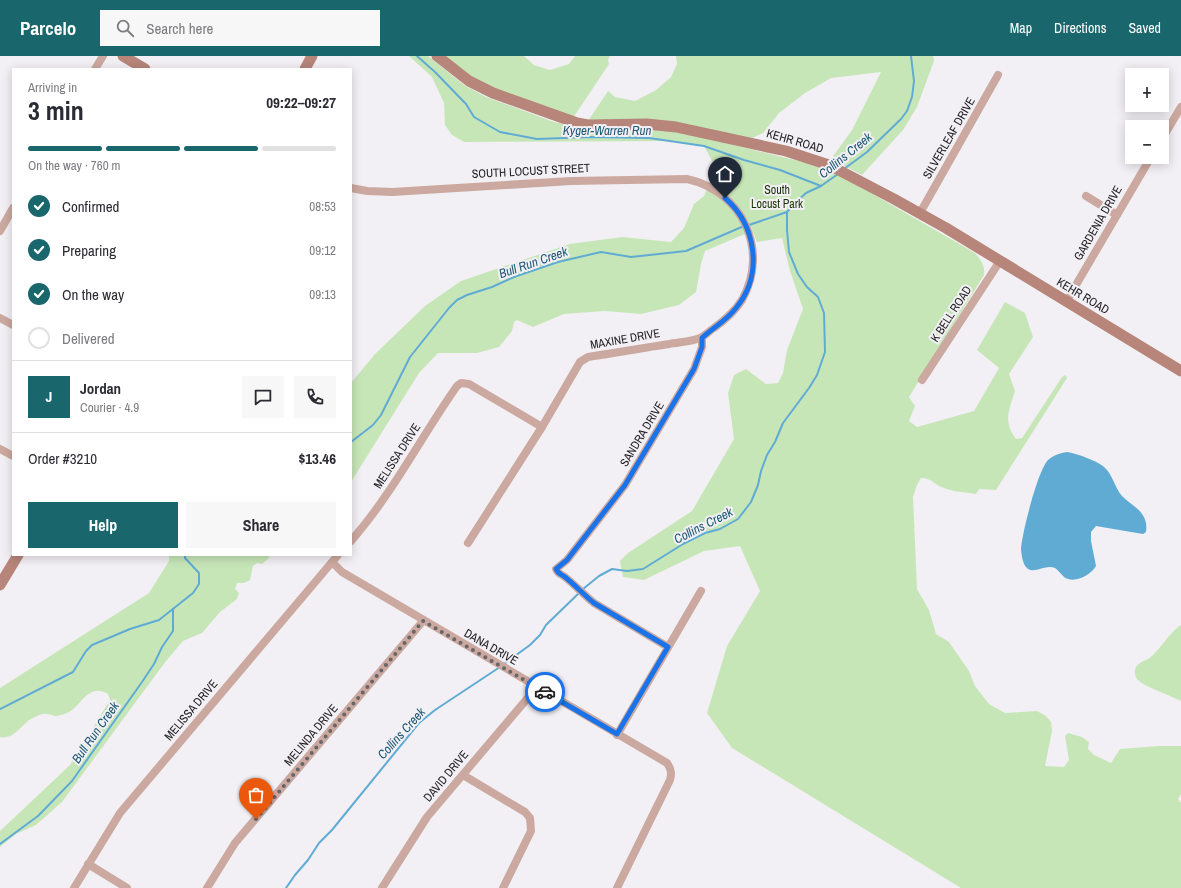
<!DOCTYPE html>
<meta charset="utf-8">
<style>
body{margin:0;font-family:"Archivo Narrow",sans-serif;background:#f7f7f7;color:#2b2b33;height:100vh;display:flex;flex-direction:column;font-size:15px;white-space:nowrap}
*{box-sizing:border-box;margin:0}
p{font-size:13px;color:#7c7c81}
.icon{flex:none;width:22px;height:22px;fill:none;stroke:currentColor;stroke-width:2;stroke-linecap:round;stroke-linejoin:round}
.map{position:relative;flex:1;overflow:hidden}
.panel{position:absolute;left:12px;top:12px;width:340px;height:488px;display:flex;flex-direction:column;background:#fff;border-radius:0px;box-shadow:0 2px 10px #0003}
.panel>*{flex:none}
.fabs{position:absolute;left:1125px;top:12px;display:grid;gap:8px}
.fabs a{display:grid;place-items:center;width:44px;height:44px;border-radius:0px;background:#fff;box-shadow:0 2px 10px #0003;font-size:20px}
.pin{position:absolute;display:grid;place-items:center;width:34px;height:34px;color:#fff;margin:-41px -17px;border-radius:50% 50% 50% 0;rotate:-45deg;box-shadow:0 0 4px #0007}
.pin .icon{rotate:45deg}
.courier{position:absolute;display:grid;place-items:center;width:40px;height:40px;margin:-20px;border:3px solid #1a73e8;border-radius:50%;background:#fff;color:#222;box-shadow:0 1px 5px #0007}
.overview em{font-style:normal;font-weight:800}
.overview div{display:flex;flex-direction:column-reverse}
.overview{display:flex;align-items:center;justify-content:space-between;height:68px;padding:0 16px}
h1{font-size:26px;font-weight:800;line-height:30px}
.bar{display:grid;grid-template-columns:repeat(4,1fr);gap:6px 4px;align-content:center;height:48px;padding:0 16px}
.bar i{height:5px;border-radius:3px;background:#e1e1e2}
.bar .selected{background:#19666d}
.bar p{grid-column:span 4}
.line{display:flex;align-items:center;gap:10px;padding:0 16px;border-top:1px solid #e1e1e2}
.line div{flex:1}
.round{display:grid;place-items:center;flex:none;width:42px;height:42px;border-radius:0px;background:#f7f7f7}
ol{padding:0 16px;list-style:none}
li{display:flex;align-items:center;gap:12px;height:44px}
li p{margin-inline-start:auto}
li .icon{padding:4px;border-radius:50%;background:#19666d;color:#fff;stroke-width:4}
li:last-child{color:#7c7c81}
li i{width:22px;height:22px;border:2px solid #e1e1e2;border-radius:50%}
.button{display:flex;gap:8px;margin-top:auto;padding:8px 16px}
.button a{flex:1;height:46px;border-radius:0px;background:#19666d;color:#fff;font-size:16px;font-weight:800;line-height:46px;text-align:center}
.button a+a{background:#f7f7f7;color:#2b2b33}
header{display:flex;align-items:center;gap:24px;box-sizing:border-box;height:56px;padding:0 20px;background:#19666d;color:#fff}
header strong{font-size:19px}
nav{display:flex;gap:22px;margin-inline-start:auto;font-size:14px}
.search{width:280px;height:36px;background:#f7f7f7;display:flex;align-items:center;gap:10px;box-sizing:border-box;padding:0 14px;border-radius:0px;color:#7c7c81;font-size:15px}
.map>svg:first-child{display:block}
.green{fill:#c7e6b8}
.water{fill:#60abd4}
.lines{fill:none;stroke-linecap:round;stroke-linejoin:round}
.stream{stroke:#60abd4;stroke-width:2}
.street{stroke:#cca9a0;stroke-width:8}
.secondary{stroke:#b78579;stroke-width:11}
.done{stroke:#686669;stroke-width:4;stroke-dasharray:0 7.2}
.route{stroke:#1a73e8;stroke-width:5}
.labels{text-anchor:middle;stroke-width:4;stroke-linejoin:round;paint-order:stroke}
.street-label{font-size:12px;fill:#1d1c1e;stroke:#f2f0f4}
.park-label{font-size:12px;fill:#183206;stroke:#f2f0f4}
.water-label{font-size:13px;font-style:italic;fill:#1d5874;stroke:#f2f0f4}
</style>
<header>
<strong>Parcelo</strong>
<div class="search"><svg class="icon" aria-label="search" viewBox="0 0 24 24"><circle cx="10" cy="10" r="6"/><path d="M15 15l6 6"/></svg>Search here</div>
<nav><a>Map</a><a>Directions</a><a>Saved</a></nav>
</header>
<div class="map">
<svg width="1181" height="832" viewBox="0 0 1181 832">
<rect width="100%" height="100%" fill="#f2f0f4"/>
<g class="green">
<path d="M 409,0 L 428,0 L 464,29 L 486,41 L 554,66 L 589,73 L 643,71 L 672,74 L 807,107 L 830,115 L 864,133 L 975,197 C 981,204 985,209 984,219 L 909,341 L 915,350 L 909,365 L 917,371 L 974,355 L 999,312 L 977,294 L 1005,246 L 1025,257 L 1033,281 L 1009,318 L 1015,335 C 1009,354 1003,366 1016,383 L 1022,382 L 1062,321 L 1065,319 L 1067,322 L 996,434 L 979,433 L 976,438 C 965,436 954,436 944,432 C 934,429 932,422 921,422 L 917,429 L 913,441 L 917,533 L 929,554 L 936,578 L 949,586 L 969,615 L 975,630 L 989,648 L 1005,657 L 1037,655 L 1046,660 L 1051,666 L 1052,675 L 1045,710 L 1064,711 L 1069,704 L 1065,680 L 1068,677 L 1082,681 L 1089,686 L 1088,693 L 1094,699 L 1111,707 L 1120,693 L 1158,690 L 1181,690 L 1181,738 L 1178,743 L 1181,747 L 1181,832 L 961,832 L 732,692 L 707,657 L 727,590 L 760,535 L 740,490 L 704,495 L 644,524 L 623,521 L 620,505 L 628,497 L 692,455 L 734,383 L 728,337 L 734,319 L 746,313 L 766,328 L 778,327 L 783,317 L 787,294 L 803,253 L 790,215 L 782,182 L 757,186 L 751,171 L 743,174 L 745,178 L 705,195 L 701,208 L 696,236 L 679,249 L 641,258 L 605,255 L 564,258 L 533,271 L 517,264 L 514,266 L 512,275 L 499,291 L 477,297 L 438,297 L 419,317 L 351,426 L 351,327 L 375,298 L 425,250 L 461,225 L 570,188 L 622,181 L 671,186 L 684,172 L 694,148 L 704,140 L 716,112 L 704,90 L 673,85 L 464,86 L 452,79 L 445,69 L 444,47 L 432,21 Z"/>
<path d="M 442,0 L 524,0 L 534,9 L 550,14 L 569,8 L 575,0 L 610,0 L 608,4 L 609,8 L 573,62 L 481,28 Z"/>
<path d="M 676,0 L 933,0 L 934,5 L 917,51 L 903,74 L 862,119 L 831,103 L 852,74 L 881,16 L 831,22 L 805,37 L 779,57 L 763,77 L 752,82 L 588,65 L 608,35 L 615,41 L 635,45 L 656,34 L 671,21 L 677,8 Z"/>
<path d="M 169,499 L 270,499 L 268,503 L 262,508 L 257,507 L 253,510 L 250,524 L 244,527 L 237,527 L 235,533 L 239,537 L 237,543 L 220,556 L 202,577 L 183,585 L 166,605 L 62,746 L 36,769 L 16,778 L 0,791 L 0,775 L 70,709 L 110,644 L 108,638 C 87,626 81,652 67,657 C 64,658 58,660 55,660 C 51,659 46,657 42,658 C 39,659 34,661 31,663 C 21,669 14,684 0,681 L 0,632 L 149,537 L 169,505 Z"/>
<path d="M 1181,569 L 1181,645 C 1172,640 1142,630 1137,623 C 1135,620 1134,615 1136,611 C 1140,605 1146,605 1151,601 C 1162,591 1169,577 1181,569 Z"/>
</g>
<path class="water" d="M 1067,396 C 1075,397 1098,405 1104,411 C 1112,417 1115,432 1122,440 C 1133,451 1149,456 1146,476 L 1143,478 L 1096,470 L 1091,476 L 1091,485 L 1096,510 C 1090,520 1074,528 1064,521 C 1061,518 1058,514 1055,512 C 1042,506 1024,530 1021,493 C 1022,477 1038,414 1048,404 C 1054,399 1060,397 1067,396 Z"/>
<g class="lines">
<g class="stream">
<path d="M 417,0 L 435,16 L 466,48 L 474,61 L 500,76 L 537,83 L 591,81 L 649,82 L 704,90 L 744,104 L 780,114 L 821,130"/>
<path d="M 844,113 L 867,96 L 901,63 L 907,55 L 912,41 L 914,25 L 911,0"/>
<path d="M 749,169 L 787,156"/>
<path d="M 351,386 L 373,369 L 381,359 L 410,301 L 449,252 L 457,244 L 467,239 L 492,231 L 514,221 L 558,206 L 601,196 L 631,201 L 686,195 L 744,170"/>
<path d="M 583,533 L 599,520 L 612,513 L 627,515 L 643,513 L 683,488 L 705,477 L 720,473 L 738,463 L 751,446 L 758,429 L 761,415 L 767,399 L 775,386 L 783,367 L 809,332 L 817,319 L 825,296 L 824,257 L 818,241 L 807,231 L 798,218 L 789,196 L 787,174 L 787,156 L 796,146 L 806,137 L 821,130 L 838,118"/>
<path d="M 504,608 L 530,589 L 540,579 L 546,569 L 580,536"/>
<path d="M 0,653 L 73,616 L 86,595 L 92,589 L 130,573 L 159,564 L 193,537 L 199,528 L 199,517 L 185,502 L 185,499"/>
<path d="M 0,788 L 38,760 L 72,725 L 142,626 L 154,608 L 162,591 L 173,575 L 173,553"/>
<path d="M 286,832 L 295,819 L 308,804 L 319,787 L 332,774 L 419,667 L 435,654 L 500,611"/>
</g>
<g class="street">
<path d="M 95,13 L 103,0"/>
<path d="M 1162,83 L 1181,51"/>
<path d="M 351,132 L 367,135 L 392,136 L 571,125 L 687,123 C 742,135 770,194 742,244 C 735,255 725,264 714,272 C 710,274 706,279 702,281 C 693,286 679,286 669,288 C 642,292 615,297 588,301 L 580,306 L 542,371 L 468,487"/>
<path d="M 1086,140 L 1117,159"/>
<path d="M 920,157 L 998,19"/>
<path d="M 0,175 L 13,152"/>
<path d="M 1066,246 L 1151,101"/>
<path d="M 0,262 L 13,269"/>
<path d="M 922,324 L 1000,205"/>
<path d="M 0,393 L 13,400"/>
<path d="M 351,485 C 393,437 421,381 457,330 L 461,327 L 469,328 L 542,371"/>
<path d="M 332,506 L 342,516 L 667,707 C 671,713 672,717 670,724 L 617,832"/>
<path d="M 668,591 L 594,547 C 584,539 575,529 565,521 C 561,518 558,518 556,513 L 567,504 L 625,429 L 694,313 L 702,291 L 702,282"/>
<path d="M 617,679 L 701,535"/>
<path d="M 463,719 L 525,756 L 530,762 L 531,775 L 503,832"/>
<path d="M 88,808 L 127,832"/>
<path d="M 74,832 L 120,757 L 338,499"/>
<path d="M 207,832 L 235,787 L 423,565"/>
<path d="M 382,832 L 427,761 L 537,631"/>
</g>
<g class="secondary">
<path d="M 123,0 L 145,13"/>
<path d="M 437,0 L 469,25 L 493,37 L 577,67 L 588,69 L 647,68 L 676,71 L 786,95 L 829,109 L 894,143 L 946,172 L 1181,315"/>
<path d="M 305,13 L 312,0"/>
<path d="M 0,529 L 18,499"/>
</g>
</g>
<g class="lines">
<path class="done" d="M 256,763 L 423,565 L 545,636"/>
<path class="route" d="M 545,636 L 617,678 L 668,591 L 594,547 C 584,539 575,529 565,521 C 561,518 558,518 556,513 L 567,504 L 625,429 L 694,313 L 702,291 L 702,282 C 713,272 727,264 736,252 C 764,218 756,169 725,142"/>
</g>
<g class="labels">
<g class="street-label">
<text transform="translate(949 82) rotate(-60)" y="4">SILVERLEAF DRIVE</text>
<text transform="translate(795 85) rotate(16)" y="4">KEHR ROAD</text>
<text transform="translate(531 115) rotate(-3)" y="4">SOUTH LOCUST STREET</text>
<text transform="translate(1098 167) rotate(-60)" y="4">GARDENIA DRIVE</text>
<text transform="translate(1083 240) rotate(31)" y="4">KEHR ROAD</text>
<text transform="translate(951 258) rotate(-57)" y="4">K BELL ROAD</text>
<text transform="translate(625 283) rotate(-10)" y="4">MAXINE DRIVE</text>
<text transform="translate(642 378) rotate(-59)" y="4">SANDRA DRIVE</text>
<text transform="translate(397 400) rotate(-57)" y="4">MELISSA DRIVE</text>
<text transform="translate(491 591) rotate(30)" y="4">DANA DRIVE</text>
<text transform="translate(191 654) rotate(-50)" y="4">MELISSA DRIVE</text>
<text transform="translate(311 679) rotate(-50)" y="4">MELINDA DRIVE</text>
<text transform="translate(446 720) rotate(-50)" y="4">DAVID DRIVE</text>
</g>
<g class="park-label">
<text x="777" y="138">South<tspan x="777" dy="14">Locust Park</tspan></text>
</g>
<g class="water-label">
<text x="607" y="79">Kyger-Warren Run</text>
<text transform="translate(845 99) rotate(-39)" y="5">Collins Creek</text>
<text transform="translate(533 206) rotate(-19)" y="5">Bull Run Creek</text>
<text transform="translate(703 469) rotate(-27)" y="5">Collins Creek</text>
<text transform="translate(95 676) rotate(-55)" y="5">Bull Run Creek</text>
<text transform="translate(401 677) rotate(-48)" y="5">Collins Creek</text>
</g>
</g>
</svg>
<div class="fabs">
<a>+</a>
<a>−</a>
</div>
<div class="pin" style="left:256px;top:763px;background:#ea580c"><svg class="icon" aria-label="bag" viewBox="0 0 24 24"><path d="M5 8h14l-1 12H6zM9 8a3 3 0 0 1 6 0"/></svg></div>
<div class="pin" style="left:725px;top:142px;background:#1f2937"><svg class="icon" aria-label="home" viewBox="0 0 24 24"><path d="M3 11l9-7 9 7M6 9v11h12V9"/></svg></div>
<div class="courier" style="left:545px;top:636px"><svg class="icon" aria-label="car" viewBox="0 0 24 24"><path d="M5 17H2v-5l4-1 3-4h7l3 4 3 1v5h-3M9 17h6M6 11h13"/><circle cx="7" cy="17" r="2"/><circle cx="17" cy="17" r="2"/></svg></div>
<section class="panel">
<div class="overview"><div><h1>3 min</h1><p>Arriving in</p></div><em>09:22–09:27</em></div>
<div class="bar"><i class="selected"></i><i class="selected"></i><i class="selected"></i><i></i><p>On the way · 760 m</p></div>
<ol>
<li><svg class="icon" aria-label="check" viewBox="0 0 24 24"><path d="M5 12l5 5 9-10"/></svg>Confirmed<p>08:53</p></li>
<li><svg class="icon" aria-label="check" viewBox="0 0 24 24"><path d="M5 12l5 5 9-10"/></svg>Preparing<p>09:12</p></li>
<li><svg class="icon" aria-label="check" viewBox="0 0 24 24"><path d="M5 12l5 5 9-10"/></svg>On the way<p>09:13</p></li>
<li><i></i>Delivered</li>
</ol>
<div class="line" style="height:72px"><b class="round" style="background:#19666d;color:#fff">J</b><div><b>Jordan</b><p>Courier · 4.9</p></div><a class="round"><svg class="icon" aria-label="chat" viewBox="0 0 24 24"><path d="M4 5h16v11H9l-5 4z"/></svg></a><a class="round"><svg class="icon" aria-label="phone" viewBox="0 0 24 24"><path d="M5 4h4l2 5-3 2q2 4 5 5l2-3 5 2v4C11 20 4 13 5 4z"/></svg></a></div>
<div class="line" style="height:52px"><div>Order #3210</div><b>$13.46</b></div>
<div class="button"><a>Help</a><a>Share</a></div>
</section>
</div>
